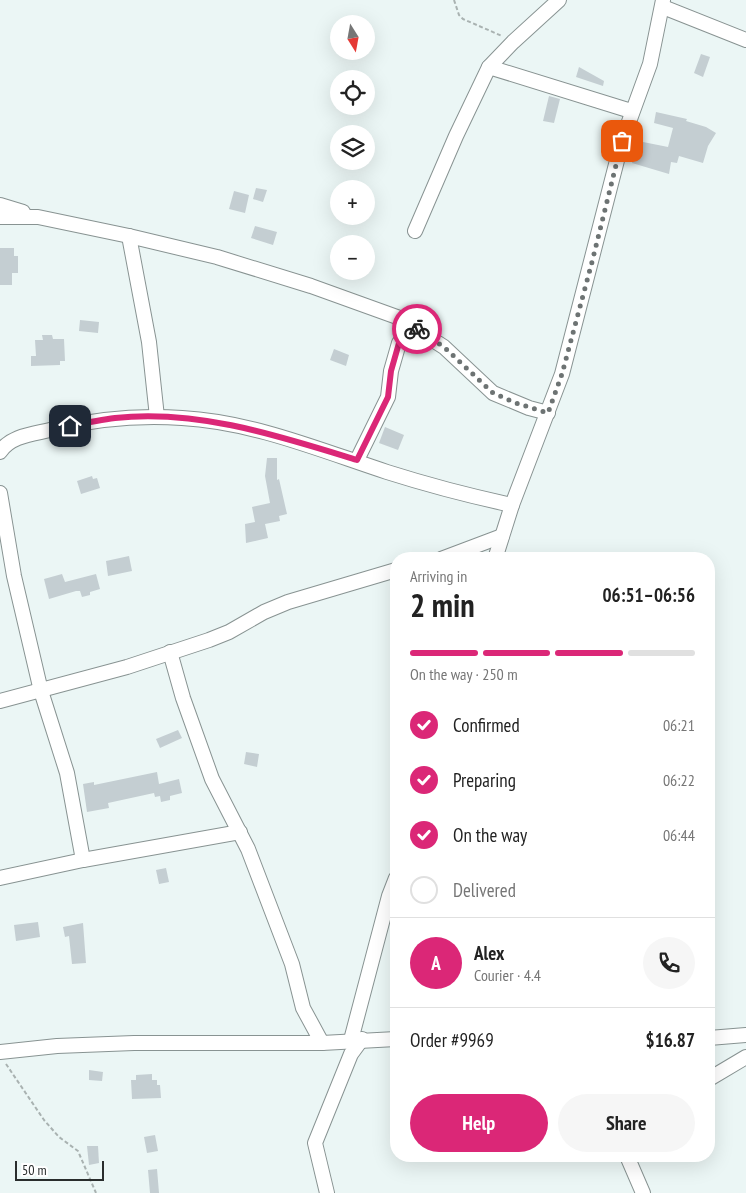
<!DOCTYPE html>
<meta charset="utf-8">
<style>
body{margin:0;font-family:"PT Sans Narrow",sans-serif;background:#f6f6f6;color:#222;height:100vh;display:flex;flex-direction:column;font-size:19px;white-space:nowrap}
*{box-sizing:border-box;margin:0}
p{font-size:16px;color:#767676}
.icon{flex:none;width:28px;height:28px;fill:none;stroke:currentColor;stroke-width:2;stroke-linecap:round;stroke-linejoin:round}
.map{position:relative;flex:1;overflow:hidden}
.panel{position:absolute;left:390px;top:552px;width:325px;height:610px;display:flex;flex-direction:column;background:#fff;border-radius:20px;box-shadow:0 5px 20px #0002}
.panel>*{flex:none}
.needle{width:32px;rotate:169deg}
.tools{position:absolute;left:330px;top:15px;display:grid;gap:10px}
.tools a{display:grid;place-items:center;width:45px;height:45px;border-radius:50%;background:#fff;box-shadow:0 5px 20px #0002;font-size:25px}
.scale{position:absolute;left:15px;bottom:12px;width:89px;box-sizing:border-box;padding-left:5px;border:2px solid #292d2d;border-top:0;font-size:14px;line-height:18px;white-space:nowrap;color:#292d2d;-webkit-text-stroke:4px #fff;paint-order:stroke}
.pin{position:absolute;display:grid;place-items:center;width:42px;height:42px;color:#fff;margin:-21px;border-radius:10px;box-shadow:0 2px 8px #0006}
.courier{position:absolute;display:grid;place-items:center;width:50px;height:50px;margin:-25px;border:4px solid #db2777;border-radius:50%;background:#fff;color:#222;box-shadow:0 1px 6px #0007}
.summary em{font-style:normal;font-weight:700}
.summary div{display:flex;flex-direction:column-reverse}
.summary{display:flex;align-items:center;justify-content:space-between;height:85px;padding:0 20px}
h1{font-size:32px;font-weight:700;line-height:38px}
.bar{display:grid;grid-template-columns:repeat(4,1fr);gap:8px 5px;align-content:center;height:60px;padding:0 20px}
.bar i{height:6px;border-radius:4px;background:#e0e0e0}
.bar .current{background:#db2777}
.bar p{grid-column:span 4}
.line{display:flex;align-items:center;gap:12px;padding:0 20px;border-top:1px solid #e0e0e0}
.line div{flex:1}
.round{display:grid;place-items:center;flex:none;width:52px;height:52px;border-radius:26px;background:#f6f6f6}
ol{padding:0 20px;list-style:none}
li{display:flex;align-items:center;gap:15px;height:55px}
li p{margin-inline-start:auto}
li .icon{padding:5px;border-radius:50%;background:#db2777;color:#fff;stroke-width:4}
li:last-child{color:#767676}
li i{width:28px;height:28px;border:2px solid #e0e0e0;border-radius:50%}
.cta{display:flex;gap:10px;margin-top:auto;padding:10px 20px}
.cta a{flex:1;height:58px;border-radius:30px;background:#db2777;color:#fff;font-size:20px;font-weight:700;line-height:58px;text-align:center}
.cta a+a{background:#f6f6f6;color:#222}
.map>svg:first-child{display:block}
.building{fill:#c4ced2}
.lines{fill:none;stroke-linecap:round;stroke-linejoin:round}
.street-casing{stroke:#889392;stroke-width:16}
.path{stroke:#a9b2b1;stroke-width:2;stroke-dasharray:4 2.5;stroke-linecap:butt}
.street{stroke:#fff;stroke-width:14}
.done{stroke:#6d7373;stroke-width:5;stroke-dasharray:0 9}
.route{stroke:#db2777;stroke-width:6}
</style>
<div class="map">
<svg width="746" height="1193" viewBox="0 0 746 1193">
<rect width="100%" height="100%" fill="#ebf6f5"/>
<g class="building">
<path d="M 701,54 L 710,57 L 703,77 L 694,73 Z"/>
<path d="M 579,67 L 604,81 L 603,86 L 576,77 Z"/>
<path d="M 549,96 L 560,99 L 554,123 L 543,121 Z"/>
<path d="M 656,112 L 687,119 L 686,121 L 706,127 L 716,133 L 708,146 L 703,163 L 679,156 L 677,163 L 671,162 L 669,174 L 632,163 L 638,141 L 668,147 L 673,128 L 654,123 Z"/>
<path d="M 256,188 L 267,190 L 263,202 L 253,199 Z"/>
<path d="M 234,191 L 249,195 L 245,213 L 229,209 Z"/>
<path d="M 255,226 L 277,232 L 273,245 L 251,238 Z"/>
<path d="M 0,248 L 14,248 L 14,256 L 18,256 L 18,273 L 12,273 L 12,285 L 0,285 Z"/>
<path d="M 80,320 L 99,322 L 98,333 L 79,331 Z"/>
<path d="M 42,335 L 52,335 L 53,339 L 64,339 L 65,361 L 60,361 L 60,365 L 31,366 L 31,356 L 36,356 L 35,340 L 43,340 Z"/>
<path d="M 334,349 L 349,355 L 346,366 L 330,360 Z"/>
<path d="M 385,427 L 404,435 L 398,450 L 379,443 Z"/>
<path d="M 267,458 L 277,458 L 277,480 L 279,479 L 287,514 L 279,516 L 280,521 L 265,524 L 268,538 L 246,543 L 245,524 L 255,522 L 252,507 L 270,503 L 265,476 Z"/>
<path d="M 92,476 L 93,479 L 97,478 L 100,488 L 81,494 L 77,481 Z"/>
<path d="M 129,556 L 132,571 L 108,576 L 106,561 Z"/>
<path d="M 62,574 L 65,582 L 96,574 L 100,589 L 90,592 L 90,595 L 82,597 L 80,591 L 76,591 L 49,599 L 44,579 Z"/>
<path d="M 178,730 L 182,738 L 160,748 L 156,739 Z"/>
<path d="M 246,752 L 259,754 L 257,767 L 244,764 Z"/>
<path d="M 157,772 L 159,784 L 179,779 L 182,793 L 170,796 L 170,800 L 161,802 L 160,796 L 155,797 L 154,793 L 108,803 L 109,808 L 87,812 L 83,784 L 94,782 L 94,785 Z"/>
<path d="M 166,868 L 169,882 L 159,884 L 156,870 Z"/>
<path d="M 38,922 L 40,937 L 16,941 L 14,925 Z"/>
<path d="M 83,923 L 86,963 L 72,964 L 69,936 L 65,937 L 63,927 Z"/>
<path d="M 89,1070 L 103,1072 L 102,1081 L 89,1080 Z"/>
<path d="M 152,1074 L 152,1080 L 157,1080 L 157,1085 L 160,1085 L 161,1098 L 132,1099 L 131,1080 L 136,1080 L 136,1075 Z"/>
<path d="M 155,1135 L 158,1151 L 147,1153 L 144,1137 Z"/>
<path d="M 87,1146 L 98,1146 L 99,1163 L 89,1165 Z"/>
<path d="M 157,1169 L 159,1193 L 150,1193 L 148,1170 Z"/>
</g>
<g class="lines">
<defs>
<g id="street">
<path d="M 663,7 L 746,40"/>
<path d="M 489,67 L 631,111"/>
<path d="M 0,205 L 23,212"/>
<path d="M 0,217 L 38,217 L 129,236 L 217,257 L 311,286 L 397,317 L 444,347 L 493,393 L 529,408 L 548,413"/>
<path d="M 415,231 L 456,136 L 489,67 L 513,42 L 559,0"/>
<path d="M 129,236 L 149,342 L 157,417"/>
<path d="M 0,452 C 11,435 35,434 54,429 C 96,419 139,415 182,418 C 253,422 320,450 387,472 C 428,485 470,496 512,505"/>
<path d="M 357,460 L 388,397 L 391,371 L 399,343 L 414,327"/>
<path d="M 0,493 L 14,576 L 41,691 L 67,773 L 83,860"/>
<path d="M 441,559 L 502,536"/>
<path d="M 495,559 L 512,505 L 562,374 L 622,141 L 650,64 L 663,0"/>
<path d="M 170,652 L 183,698 L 212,779 L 248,849 L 292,964 L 303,1008 L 322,1043"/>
<path d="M 0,701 L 127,667 L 209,640 L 229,632 L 264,612 L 288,602 L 396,570"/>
<path d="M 0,878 L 83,860 L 240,832"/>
<path d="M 709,1038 L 746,1035"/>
<path d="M 351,1040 L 389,896 L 396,878"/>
<path d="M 0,1052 L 57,1046 L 134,1043 L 322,1043 L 396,1039"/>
<path d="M 709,1079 L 746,1057"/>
<path d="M 627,1156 L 643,1193"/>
<path d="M 327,1193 L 315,1143 L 351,1054 L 362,1039"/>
</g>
</defs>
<use href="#street" class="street-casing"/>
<g class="path">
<path d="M 454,0 L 459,15 L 463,19 L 502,36"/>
<path d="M 6,1064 L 44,1120 L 59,1137 L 78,1151 L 96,1193"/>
</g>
<use href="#street" class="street"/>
</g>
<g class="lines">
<path class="done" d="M 417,329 L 444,347 L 493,393 L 516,403 L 548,413 L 562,374 L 592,262 L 622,141"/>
<path class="route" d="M 70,426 C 85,423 100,420 115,418 C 198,409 279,436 357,460 L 388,397 L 391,371 L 399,343 L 414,327 L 417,329"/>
</g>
</svg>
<div class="tools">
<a><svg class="needle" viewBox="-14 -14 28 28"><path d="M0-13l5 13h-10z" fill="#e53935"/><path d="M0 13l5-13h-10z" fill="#767676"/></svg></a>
<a><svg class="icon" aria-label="locate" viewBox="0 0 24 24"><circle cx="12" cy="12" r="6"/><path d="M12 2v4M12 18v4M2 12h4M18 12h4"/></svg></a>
<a><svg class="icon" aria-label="layers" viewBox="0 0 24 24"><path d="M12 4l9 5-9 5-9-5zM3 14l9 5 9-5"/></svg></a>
<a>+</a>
<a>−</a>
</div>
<div class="scale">50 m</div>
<div class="pin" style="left:622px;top:141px;background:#ea580c"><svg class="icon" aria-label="bag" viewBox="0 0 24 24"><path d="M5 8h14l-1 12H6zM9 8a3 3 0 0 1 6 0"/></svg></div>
<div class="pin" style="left:70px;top:426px;background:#1f2937"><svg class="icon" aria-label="home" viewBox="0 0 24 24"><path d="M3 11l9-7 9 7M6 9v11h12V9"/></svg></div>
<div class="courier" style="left:417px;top:329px"><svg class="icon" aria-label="bike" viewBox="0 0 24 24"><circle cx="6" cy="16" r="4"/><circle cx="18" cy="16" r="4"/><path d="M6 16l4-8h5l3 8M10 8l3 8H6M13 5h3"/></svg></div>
<section class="panel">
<div class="summary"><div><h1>2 min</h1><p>Arriving in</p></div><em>06:51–06:56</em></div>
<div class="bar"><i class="current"></i><i class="current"></i><i class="current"></i><i></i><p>On the way · 250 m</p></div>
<ol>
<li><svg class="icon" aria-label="check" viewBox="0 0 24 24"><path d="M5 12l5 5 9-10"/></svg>Confirmed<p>06:21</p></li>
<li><svg class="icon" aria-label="check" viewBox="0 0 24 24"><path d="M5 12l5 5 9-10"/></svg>Preparing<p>06:22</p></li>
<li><svg class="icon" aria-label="check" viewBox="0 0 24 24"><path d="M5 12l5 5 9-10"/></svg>On the way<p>06:44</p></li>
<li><i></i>Delivered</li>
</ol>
<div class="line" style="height:90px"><b class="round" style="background:#db2777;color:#fff">A</b><div><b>Alex</b><p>Courier · 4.4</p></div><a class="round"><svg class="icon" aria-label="phone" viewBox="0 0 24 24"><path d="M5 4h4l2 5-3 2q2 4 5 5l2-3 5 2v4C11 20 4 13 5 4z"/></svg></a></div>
<div class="line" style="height:65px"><div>Order #9969</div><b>$16.87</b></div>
<div class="cta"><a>Help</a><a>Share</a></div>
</section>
</div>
